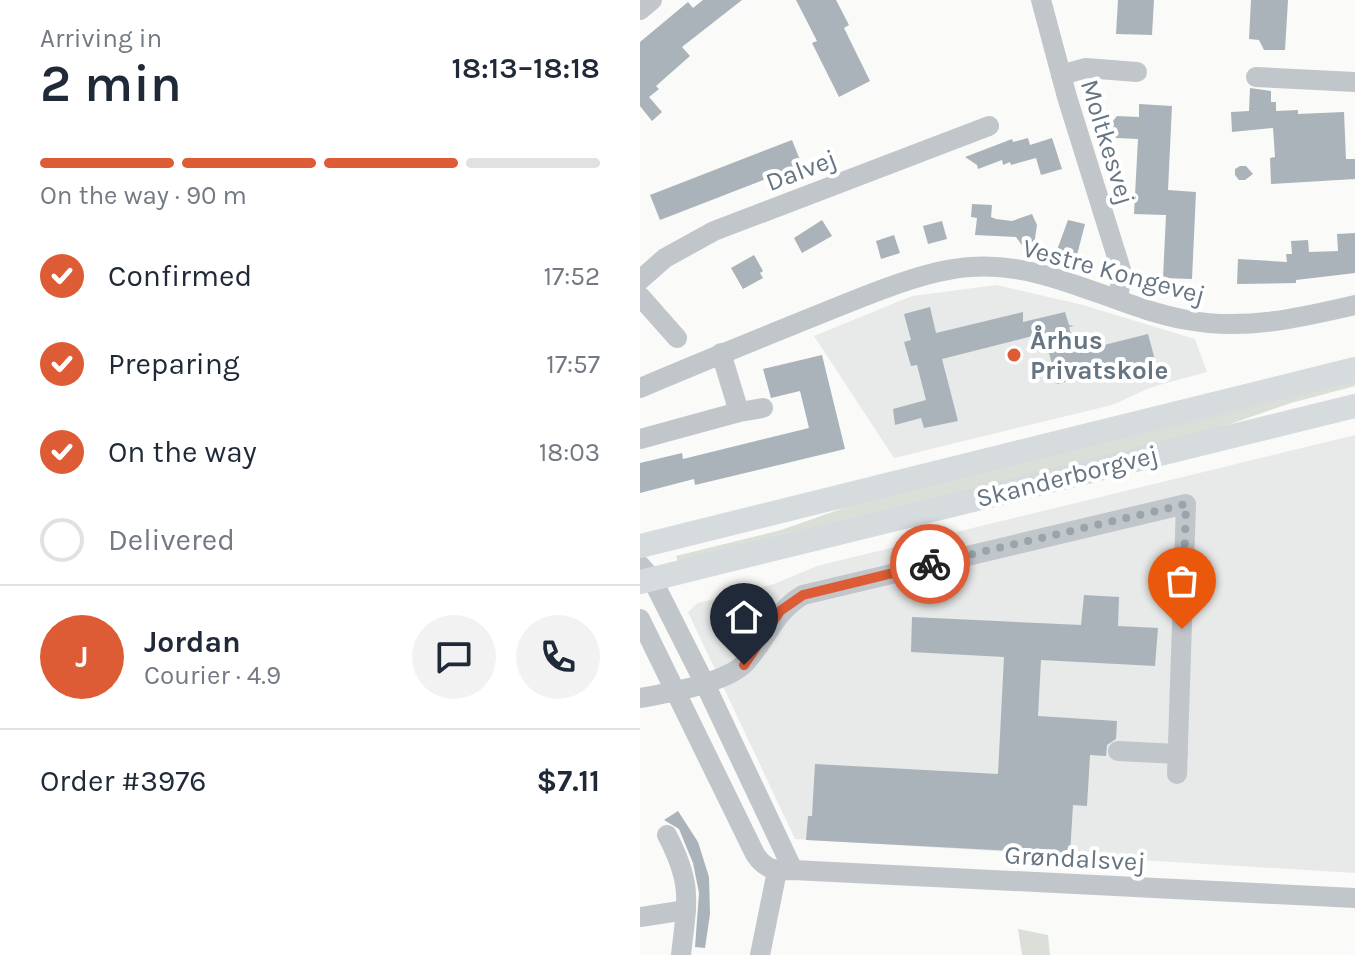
<!DOCTYPE html>
<meta charset="utf-8">
<style>
body{margin:0;font-family:Karla,sans-serif;background:#f2f2f3;color:#1f2937;height:100vh;display:flex;flex-direction:column;font-size:30px;white-space:nowrap}
*{box-sizing:border-box;margin:0}
p{font-size:26px;color:#747a83}
.icon{flex:none;width:44px;height:44px;fill:none;stroke:currentColor;stroke-width:2;stroke-linecap:round;stroke-linejoin:round}
.map{position:relative;flex:1;overflow:hidden}
.details{display:flex;flex-direction:column;background:#fff;width:640px}
.details>*{flex:none}
.pin{position:absolute;display:grid;place-items:center;width:68px;height:68px;color:#fff;margin:-82px -34px;border-radius:50% 50% 50% 0;rotate:-45deg;box-shadow:0 0 8px #0007}
.pin .icon{rotate:45deg}
.courier{position:absolute;display:grid;place-items:center;width:80px;height:80px;margin:-40px;border:6px solid #dd5c35;border-radius:50%;background:#fff;color:#222;box-shadow:0 2px 10px #0007}
.head em{font-style:normal;font-weight:600}
.head div{display:flex;flex-direction:column-reverse}
.head{display:flex;align-items:center;justify-content:space-between;height:136px;padding:0 40px}
h1{font-size:52px;font-weight:600;line-height:60px}
.bar{display:grid;grid-template-columns:repeat(4,1fr);gap:12px 8px;align-content:center;height:96px;padding:0 40px}
.bar i{height:10px;border-radius:6px;background:#e0e1e3}
.bar .selected{background:#dd5c35}
.bar p{grid-column:span 4}
.line{display:flex;align-items:center;gap:20px;padding:0 40px;border-top:2px solid #e0e1e3}
.line div{flex:1}
.round{display:grid;place-items:center;flex:none;width:84px;height:84px;border-radius:42px;background:#f2f2f3}
ol{padding:0 40px;list-style:none}
li{display:flex;align-items:center;gap:24px;height:88px}
li p{margin-inline-start:auto}
li .icon{padding:8px;border-radius:50%;background:#dd5c35;color:#fff;stroke-width:4}
li:last-child{color:#747a83}
li i{width:44px;height:44px;border:4px solid #e0e1e3;border-radius:50%}
main{display:flex;flex:1;min-height:0}
.map>svg:first-child{display:block}
.built{fill:#e8e9e9}
.green{fill:#dadfd7}
.building{fill:#aab3b9}
.lines{fill:none;stroke-linecap:round;stroke-linejoin:round}
.minor{stroke:#c1c6ca;stroke-width:20}
.major{stroke:#d6dbde;stroke-width:24}
.done{stroke:#9aa4ab;stroke-width:8;stroke-dasharray:0 14.4}
.route{stroke:#dd5c35;stroke-width:10}
.poi-dot{fill:#dd5c35;stroke:#fff;stroke-width:3}
.labels{text-anchor:middle;stroke-width:8;stroke-linejoin:round;paint-order:stroke}
.street-label{font-size:26px;fill:#667582;stroke:#fff}
.poi-label{font-size:26px;font-weight:bold;fill:#667582;stroke:#fff;text-anchor:start}
</style>
<main>
<section class="details">
<div class="head"><div><h1>2 min</h1><p>Arriving in</p></div><em>18:13–18:18</em></div>
<div class="bar"><i class="selected"></i><i class="selected"></i><i class="selected"></i><i></i><p>On the way · 90 m</p></div>
<ol>
<li><svg class="icon" aria-label="check" viewBox="0 0 24 24"><path d="M5 12l5 5 9-10"/></svg>Confirmed<p>17:52</p></li>
<li><svg class="icon" aria-label="check" viewBox="0 0 24 24"><path d="M5 12l5 5 9-10"/></svg>Preparing<p>17:57</p></li>
<li><svg class="icon" aria-label="check" viewBox="0 0 24 24"><path d="M5 12l5 5 9-10"/></svg>On the way<p>18:03</p></li>
<li><i></i>Delivered</li>
</ol>
<div class="line" style="height:144px"><b class="round" style="background:#dd5c35;color:#fff">J</b><div><b>Jordan</b><p>Courier · 4.9</p></div><a class="round"><svg class="icon" aria-label="chat" viewBox="0 0 24 24"><path d="M4 5h16v11H9l-5 4z"/></svg></a><a class="round"><svg class="icon" aria-label="phone" viewBox="0 0 24 24"><path d="M5 4h4l2 5-3 2q2 4 5 5l2-3 5 2v4C11 20 4 13 5 4z"/></svg></a></div>
<div class="line" style="height:104px"><div>Order #3976</div><b>$7.11</b></div>
</section>
<div class="map">
<svg width="715" height="955" viewBox="0 0 715 955">
<rect width="100%" height="100%" fill="#fafaf8"/>
<g class="built">
<path d="M 357,285 L 443,305 L 555,339 L 567,372 L 512,387 L 472,405 L 254,458 L 174,336 L 272,296 Z"/>
<path d="M 715,435 L 715,873 L 155,839 L 48,612 L 58,603 L 134,584 L 177,566 Z"/>
</g>
<g class="green">
<path d="M 715,380 L 715,386 L 651,403 L 573,430 L 38,562 L 36,556 L 141,530 L 215,504 Z"/>
<path d="M 378,929 L 408,935 L 410,955 L 382,955 Z"/>
</g>
<g class="building">
<path d="M 63,0 L 102,0 L 42,47 L 50,56 L 16,86 L 19,89 L 9,97 L 22,112 L 12,121 L 0,106 L 0,42 L 48,2 L 53,8 Z"/>
<path d="M 156,0 L 196,0 L 209,25 L 204,28 L 230,81 L 199,97 L 172,43 L 177,41 Z"/>
<path d="M 478,0 L 514,0 L 512,35 L 476,34 Z"/>
<path d="M 611,0 L 648,0 L 645,50 L 624,50 L 619,40 L 609,39 Z"/>
<path d="M 610,88 L 631,91 L 631,102 L 636,102 L 636,111 L 658,110 L 658,114 L 704,112 L 706,159 L 715,159 L 715,179 L 631,184 L 630,158 L 635,157 L 633,128 L 592,132 L 591,112 L 609,111 Z"/>
<path d="M 499,104 L 532,106 L 528,190 L 556,192 L 552,279 L 523,278 L 526,215 L 494,214 L 498,139 L 476,138 L 469,126 L 477,116 L 499,117 Z"/>
<path d="M 388,138 L 390,145 L 412,138 L 422,169 L 401,175 L 396,158 L 371,165 L 370,162 L 363,165 L 362,160 L 338,169 L 337,165 L 325,157 L 372,139 L 373,142 Z"/>
<path d="M 152,140 L 162,165 L 20,220 L 10,195 Z"/>
<path d="M 600,166 L 606,166 L 613,174 L 605,180 L 599,180 L 595,175 L 595,169 Z"/>
<path d="M 332,204 L 352,205 L 351,217 L 356,219 L 372,221 L 392,214 L 397,225 L 392,259 L 376,237 L 335,235 L 337,218 L 331,217 Z"/>
<path d="M 182,220 L 192,236 L 162,253 L 154,238 Z"/>
<path d="M 428,220 L 445,224 L 437,255 L 417,250 Z"/>
<path d="M 302,221 L 307,239 L 288,244 L 283,226 Z"/>
<path d="M 715,233 L 715,273 L 656,280 L 656,283 L 597,284 L 598,259 L 647,262 L 646,254 L 652,254 L 651,241 L 668,240 L 669,252 L 698,251 L 697,234 Z"/>
<path d="M 254,235 L 260,253 L 241,259 L 236,241 Z"/>
<path d="M 114,255 L 123,271 L 120,273 L 123,278 L 103,289 L 91,268 Z"/>
<path d="M 290,307 L 296,333 L 383,312 L 383,322 L 425,312 L 429,325 L 434,326 L 429,327 L 436,352 L 508,334 L 515,360 L 417,384 L 404,333 L 302,359 L 318,421 L 284,428 L 281,418 L 255,425 L 253,409 L 286,400 L 277,365 L 271,366 L 264,342 L 271,340 L 264,314 Z"/>
<path d="M 182,355 L 205,449 L 55,485 L 54,479 L 0,493 L 0,463 L 42,453 L 43,459 L 169,428 L 160,391 L 131,398 L 123,369 Z"/>
<path d="M 444,595 L 479,597 L 478,626 L 518,628 L 515,666 L 401,660 L 398,716 L 477,721 L 476,739 L 467,745 L 466,756 L 450,755 L 447,806 L 433,805 L 430,854 L 166,840 L 168,816 L 172,816 L 175,764 L 358,774 L 364,657 L 271,652 L 272,617 L 441,625 Z"/>
<path d="M 38,811 L 58,842 L 69,877 L 70,914 L 65,948 L 55,947 L 59,893 L 53,863 L 39,829 L 24,820 Z"/>
</g>
<g class="lines">
<g class="minor">
<path d="M 401,0 L 427,97 L 482,273 L 478,299"/>
<path d="M 0,10 L 12,0"/>
<path d="M 421,75 L 446,68 L 497,72"/>
<path d="M 616,77 L 715,82"/>
<path d="M 0,280 L 25,258 L 74,231 L 349,126"/>
<path d="M 0,296 L 37,338"/>
<path d="M 81,353 L 99,412"/>
<path d="M 0,388 C 61,362 123,337 185,312 C 227,295 285,270 330,267 C 407,261 474,307 547,320 C 604,331 659,318 715,305"/>
<path d="M 0,439 L 99,412 L 123,408"/>
<path d="M 0,565 L 12,579 L 65,684 L 153,870"/>
<path d="M 0,619 L 115,854 C 125,870 136,871 153,870 L 715,898"/>
<path d="M 0,698 C 28,693 87,683 106,662 C 128,638 134,612 163,595 L 546,504 L 537,774"/>
<path d="M 478,751 L 538,754"/>
<path d="M 27,835 C 53,885 47,901 41,955"/>
<path d="M 0,917 L 46,910"/>
<path d="M 120,955 L 137,871"/>
</g>
<g class="major">
<path d="M 0,546 L 715,369"/>
<path d="M 0,582 L 715,406"/>
</g>
</g>
<g class="lines">
<path class="done" d="M 290,564 L 546,504 L 542,629"/>
<path class="route" d="M 104,665 L 140,611 L 163,595 L 290,564"/>
</g>
<circle class="poi-dot" cx="374" cy="355" r="8"/>
<g class="labels">
<g class="street-label">
<text transform="translate(468 142) rotate(73)" y="9">Moltkesvej</text>
<text transform="translate(161 170) rotate(-21)" y="9">Dalvej</text>
<text transform="translate(474 271) rotate(15)" y="9">Vestre Kongevej</text>
<text transform="translate(427 476) rotate(-14)" y="9">Skanderborgvej</text>
<text transform="translate(435 858) rotate(3)" y="9">Grøndalsvej</text>
</g>
<g class="poi-label">
<text x="390" y="349">Århus<tspan x="390" dy="30">Privatskole</tspan></text>
</g>
</g>
</svg>
<div class="pin" style="left:542px;top:629px;background:#ea580c"><svg class="icon" aria-label="bag" viewBox="0 0 24 24"><path d="M5 8h14l-1 12H6zM9 8a3 3 0 0 1 6 0"/></svg></div>
<div class="pin" style="left:104px;top:665px;background:#1f2937"><svg class="icon" aria-label="home" viewBox="0 0 24 24"><path d="M3 11l9-7 9 7M6 9v11h12V9"/></svg></div>
<div class="courier" style="left:290px;top:564px"><svg class="icon" aria-label="bike" viewBox="0 0 24 24"><circle cx="6" cy="16" r="4"/><circle cx="18" cy="16" r="4"/><path d="M6 16l4-8h5l3 8M10 8l3 8H6M13 5h3"/></svg></div>
</div>
</main>
